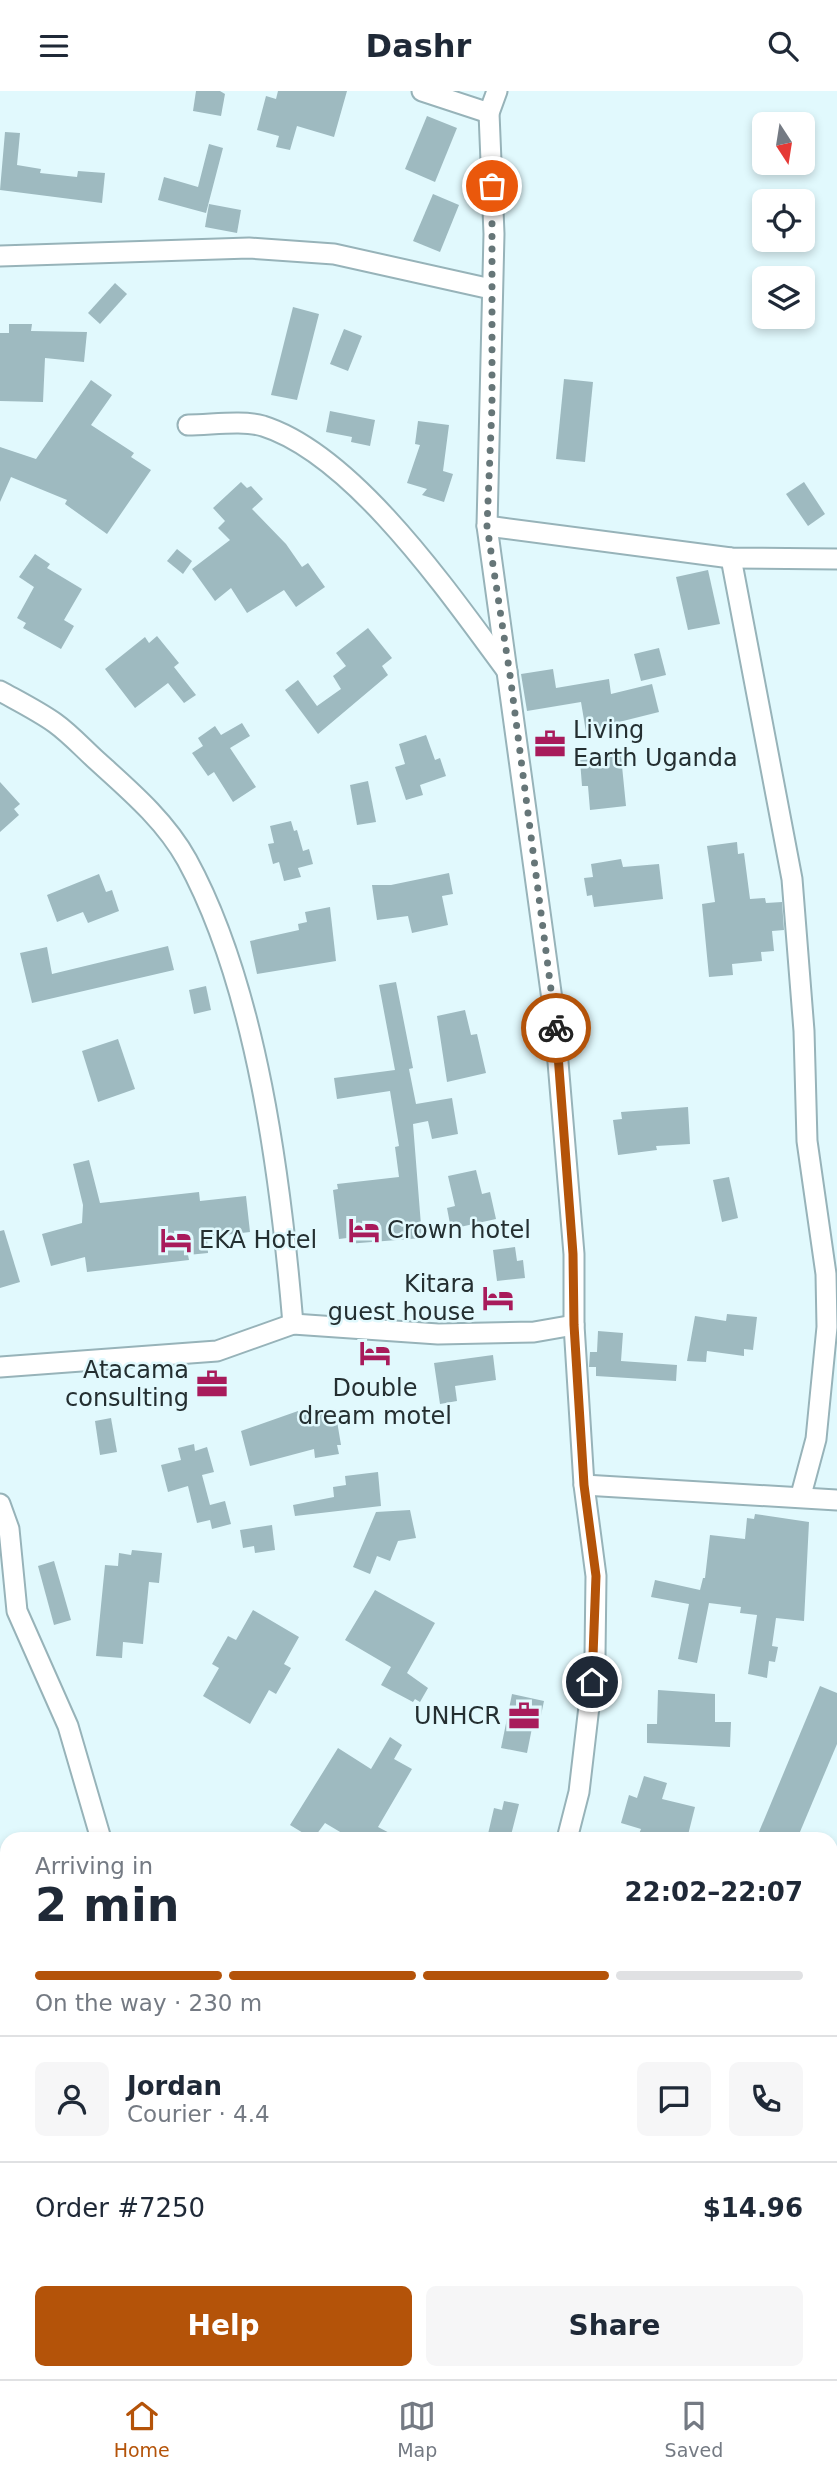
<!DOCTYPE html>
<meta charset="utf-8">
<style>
body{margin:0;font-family:"DejaVu Sans",sans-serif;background:#f6f6f7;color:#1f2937;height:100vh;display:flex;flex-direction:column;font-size:26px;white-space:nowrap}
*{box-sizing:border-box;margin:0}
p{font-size:23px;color:#747a83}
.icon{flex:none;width:38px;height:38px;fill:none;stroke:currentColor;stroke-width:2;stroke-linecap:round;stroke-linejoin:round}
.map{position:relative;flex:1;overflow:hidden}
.details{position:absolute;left:0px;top:1741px;width:838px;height:548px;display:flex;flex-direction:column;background:#fff;border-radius:21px 21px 0 0;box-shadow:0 4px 10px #0003}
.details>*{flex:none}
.needle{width:46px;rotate:168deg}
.buttons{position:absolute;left:752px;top:21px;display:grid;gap:14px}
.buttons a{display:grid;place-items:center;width:63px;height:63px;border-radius:10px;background:#fff;box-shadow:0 4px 10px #0003;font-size:35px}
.pin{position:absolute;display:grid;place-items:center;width:60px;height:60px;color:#fff;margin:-30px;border:4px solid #fff;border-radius:50%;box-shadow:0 2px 7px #0007}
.courier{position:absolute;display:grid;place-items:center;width:70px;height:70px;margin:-35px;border:5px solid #b45309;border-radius:50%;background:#fff;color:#222;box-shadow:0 2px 9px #0007}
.head em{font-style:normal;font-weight:800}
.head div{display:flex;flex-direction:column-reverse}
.head{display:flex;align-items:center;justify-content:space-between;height:119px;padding:0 35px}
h1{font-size:46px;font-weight:800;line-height:52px}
.bar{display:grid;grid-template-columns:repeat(4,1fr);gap:10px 7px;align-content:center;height:84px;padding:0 35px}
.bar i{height:9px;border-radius:5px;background:#e0e1e3}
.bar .selected{background:#b45309}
.bar p{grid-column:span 4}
.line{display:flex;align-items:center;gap:18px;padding:0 35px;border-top:2px solid #e0e1e3}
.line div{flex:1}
.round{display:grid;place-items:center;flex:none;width:74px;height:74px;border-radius:10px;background:#f6f6f7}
.primary-button{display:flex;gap:14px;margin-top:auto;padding:14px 35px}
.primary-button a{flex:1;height:80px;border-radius:10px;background:#b45309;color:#fff;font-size:28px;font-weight:800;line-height:80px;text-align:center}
.primary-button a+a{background:#f6f6f7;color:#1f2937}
header{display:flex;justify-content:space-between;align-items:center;height:91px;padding:0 35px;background:#fff;font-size:32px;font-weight:800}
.tabs{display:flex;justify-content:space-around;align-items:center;height:98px;border-top:2px solid #e0e1e3;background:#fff;font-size:19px;color:#747a83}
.tabs a{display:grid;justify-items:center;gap:4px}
.tabs .selected{color:#b45309}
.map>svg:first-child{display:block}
.building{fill:#9ebac0}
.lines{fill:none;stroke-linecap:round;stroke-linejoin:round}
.minor-casing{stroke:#97b3b9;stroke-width:23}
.tertiary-casing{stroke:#97b3b9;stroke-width:26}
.minor{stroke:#fff;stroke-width:19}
.tertiary{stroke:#fff;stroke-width:23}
.done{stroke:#667678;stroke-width:7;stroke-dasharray:0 12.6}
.route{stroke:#b45309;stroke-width:9}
.labels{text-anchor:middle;stroke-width:5;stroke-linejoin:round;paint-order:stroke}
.poi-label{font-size:24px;fill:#242f31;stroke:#e1f9fd;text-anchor:start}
</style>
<header><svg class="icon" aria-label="menu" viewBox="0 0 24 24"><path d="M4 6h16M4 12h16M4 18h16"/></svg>Dashr<svg class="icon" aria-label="search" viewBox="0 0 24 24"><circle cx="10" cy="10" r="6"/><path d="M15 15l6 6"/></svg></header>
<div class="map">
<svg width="837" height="2288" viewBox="0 0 837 2288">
<rect width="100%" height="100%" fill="#e1f9fd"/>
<g class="building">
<path d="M 196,0 L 220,0 L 225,3 L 221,25 L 193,20 Z"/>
<path d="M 278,0 L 347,0 L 334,46 L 297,35 L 290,59 L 276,56 L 279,45 L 257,39 L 266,5 L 276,8 Z"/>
<path d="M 427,25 L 457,37 L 435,91 L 405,78 Z"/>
<path d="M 5,41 L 20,42 L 17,74 L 41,78 L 40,82 L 77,86 L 78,80 L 105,82 L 102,112 L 0,99 Z"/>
<path d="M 209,53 L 223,57 L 206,122 L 158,109 L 164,86 L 198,96 Z"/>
<path d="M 433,103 L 459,114 L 440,161 L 413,150 Z"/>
<path d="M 209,113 L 241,119 L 237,142 L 205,136 Z"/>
<path d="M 115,192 L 127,203 L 100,233 L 88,222 Z"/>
<path d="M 293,216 L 319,223 L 297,309 L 271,304 Z"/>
<path d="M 9,233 L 32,233 L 31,240 L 87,241 L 84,271 L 45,267 L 43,311 L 0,310 L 0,242 L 9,242 Z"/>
<path d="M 344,238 L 362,245 L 348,280 L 330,273 Z"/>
<path d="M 564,288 L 593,291 L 585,371 L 556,368 Z"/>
<path d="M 91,289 L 112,304 L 91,334 L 134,362 L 131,366 L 151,379 L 107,443 L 65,413 L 67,409 L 11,386 L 0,411 L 0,356 L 36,368 Z"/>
<path d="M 330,320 L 375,329 L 370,355 L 351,351 L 352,346 L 326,341 Z"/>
<path d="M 418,330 L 449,334 L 443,380 L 453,383 L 444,411 L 422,404 L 427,398 L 407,392 L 420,354 L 415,353 Z"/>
<path d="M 241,391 L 247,397 L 251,395 L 263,408 L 252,418 L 286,453 L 302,476 L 308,472 L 325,496 L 296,516 L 284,499 L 247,522 L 231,497 L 215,510 L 192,478 L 230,449 L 218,437 L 225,430 L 213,417 Z"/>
<path d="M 804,391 L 825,423 L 808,435 L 786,403 Z"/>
<path d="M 177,458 L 192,470 L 183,483 L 167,470 Z"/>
<path d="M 35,463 L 50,473 L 47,477 L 82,498 L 64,529 L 74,535 L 61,558 L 23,537 L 26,532 L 17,527 L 34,496 L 19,486 Z"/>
<path d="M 708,479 L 720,533 L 688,539 L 676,486 Z"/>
<path d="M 368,537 L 392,567 L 382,575 L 388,584 L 318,643 L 285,599 L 298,589 L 317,615 L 341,598 L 333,585 L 346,575 L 336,562 Z"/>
<path d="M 157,545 L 179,572 L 174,576 L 196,604 L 184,612 L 168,592 L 135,617 L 105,578 L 145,546 L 149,552 Z"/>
<path d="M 659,557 L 666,584 L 641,590 L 634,563 Z"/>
<path d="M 553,578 L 556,597 L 609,588 L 611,603 L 652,593 L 659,621 L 615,632 L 616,637 L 586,641 L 581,611 L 527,620 L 521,583 Z"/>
<path d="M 242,632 L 250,645 L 230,657 L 256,696 L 233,711 L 214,681 L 208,685 L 192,662 L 203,655 L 198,647 L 215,635 L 221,644 Z"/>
<path d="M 426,644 L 435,669 L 440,667 L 446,685 L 420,694 L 423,704 L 406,709 L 395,676 L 405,673 L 399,653 Z"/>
<path d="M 621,665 L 626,715 L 590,719 L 588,695 L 582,695 L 580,669 Z"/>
<path d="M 368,690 L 376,731 L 357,734 L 350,694 Z"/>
<path d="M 0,691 L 20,713 L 14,718 L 19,724 L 0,741 Z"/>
<path d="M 291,730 L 294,740 L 297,739 L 303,760 L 309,758 L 313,773 L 298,777 L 301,786 L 284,790 L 279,771 L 273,773 L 268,753 L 274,752 L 270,735 Z"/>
<path d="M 737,751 L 738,763 L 744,762 L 750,808 L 765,807 L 766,812 L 782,811 L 784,839 L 772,840 L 774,860 L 761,861 L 762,870 L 732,873 L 733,884 L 709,886 L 702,813 L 715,811 L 707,755 Z"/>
<path d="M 621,768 L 623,776 L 659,773 L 663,808 L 594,816 L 592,804 L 587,805 L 584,787 L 593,786 L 591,773 Z"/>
<path d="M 449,782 L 453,803 L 442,805 L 448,834 L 412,842 L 408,825 L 377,829 L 372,794 L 391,794 Z"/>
<path d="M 99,783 L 106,801 L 112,799 L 119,820 L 88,832 L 83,821 L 57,831 L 47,804 Z"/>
<path d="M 330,816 L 336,870 L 257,883 L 250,850 L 299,839 L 298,833 L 307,831 L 305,821 Z"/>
<path d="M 168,855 L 174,879 L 32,912 L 20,862 L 47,856 L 52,883 Z"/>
<path d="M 396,891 L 413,977 L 409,978 L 416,1013 L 452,1007 L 458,1043 L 432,1048 L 428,1030 L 413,1033 L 422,1147 L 347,1153 L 347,1147 L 339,1148 L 333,1099 L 338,1098 L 337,1093 L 399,1086 L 395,1056 L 399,1055 L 390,1000 L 337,1008 L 334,987 L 395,979 L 379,894 Z"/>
<path d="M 206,895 L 211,919 L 194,923 L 189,899 Z"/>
<path d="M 465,919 L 471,944 L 477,943 L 486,982 L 447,991 L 437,925 Z"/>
<path d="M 118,948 L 135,998 L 98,1011 L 82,960 Z"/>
<path d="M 688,1016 L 690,1053 L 656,1055 L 657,1059 L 618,1064 L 613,1029 L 622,1028 L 621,1021 Z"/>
<path d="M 89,1069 L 100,1112 L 199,1101 L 200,1110 L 246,1105 L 250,1141 L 207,1146 L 208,1162 L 188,1164 L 189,1169 L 87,1181 L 85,1166 L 51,1175 L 42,1143 L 82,1132 L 83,1114 L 73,1073 Z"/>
<path d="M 476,1079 L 482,1103 L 490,1101 L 496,1128 L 451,1138 L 447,1117 L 455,1115 L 448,1085 Z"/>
<path d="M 729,1086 L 738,1127 L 722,1131 L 713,1089 Z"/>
<path d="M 4,1139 L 20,1191 L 0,1197 L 0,1140 Z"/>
<path d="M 515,1156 L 517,1170 L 523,1169 L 525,1187 L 497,1190 L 493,1159 Z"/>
<path d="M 727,1223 L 757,1226 L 753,1259 L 744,1258 L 744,1265 L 707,1260 L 706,1271 L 687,1270 L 695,1225 L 726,1230 Z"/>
<path d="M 598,1240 L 623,1242 L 621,1270 L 677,1274 L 676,1290 L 596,1285 L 596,1276 L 589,1276 L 590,1261 L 597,1261 Z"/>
<path d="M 493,1264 L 496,1289 L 455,1295 L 457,1310 L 440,1313 L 434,1272 Z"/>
<path d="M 335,1318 L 341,1354 L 337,1354 L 339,1363 L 315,1367 L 314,1358 L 250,1375 L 241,1340 L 298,1320 L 299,1324 Z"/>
<path d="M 111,1327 L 117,1361 L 100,1364 L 95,1330 Z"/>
<path d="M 194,1353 L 195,1360 L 207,1356 L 214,1381 L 202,1384 L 210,1414 L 225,1410 L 231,1433 L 212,1438 L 210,1429 L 197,1432 L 188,1395 L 168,1401 L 161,1374 L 181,1369 L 178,1357 Z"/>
<path d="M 378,1381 L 381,1415 L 295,1425 L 293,1414 L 334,1406 L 333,1396 L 346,1394 L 345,1385 Z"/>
<path d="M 410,1419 L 416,1447 L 398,1450 L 390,1470 L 377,1465 L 370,1483 L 353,1476 L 376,1421 Z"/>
<path d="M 755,1423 L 809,1431 L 804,1530 L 776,1527 L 772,1555 L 778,1556 L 775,1571 L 769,1570 L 767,1587 L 758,1585 L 748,1583 L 757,1524 L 740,1522 L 741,1516 L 709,1512 L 697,1572 L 678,1568 L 689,1513 L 651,1506 L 655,1489 L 700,1499 L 703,1487 L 705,1487 L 710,1444 L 745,1448 L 747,1427 L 754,1428 Z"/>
<path d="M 272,1434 L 275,1459 L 255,1462 L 254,1455 L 243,1457 L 240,1439 Z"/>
<path d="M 132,1459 L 162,1462 L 159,1492 L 149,1491 L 143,1553 L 123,1551 L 122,1567 L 96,1565 L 105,1474 L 118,1475 L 119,1462 L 131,1464 Z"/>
<path d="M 54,1470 L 71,1529 L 54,1534 L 38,1475 Z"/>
<path d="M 375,1499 L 435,1532 L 407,1582 L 428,1597 L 420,1611 L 415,1608 L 413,1611 L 381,1594 L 391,1576 L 345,1549 Z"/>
<path d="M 253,1519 L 299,1546 L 284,1573 L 291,1577 L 276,1603 L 269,1599 L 250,1633 L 203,1605 L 219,1577 L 212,1573 L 228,1545 L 236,1549 Z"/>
<path d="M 820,1595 L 837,1602 L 837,1653 L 797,1748 L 756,1748 Z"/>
<path d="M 658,1599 L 715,1603 L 715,1631 L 731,1631 L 730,1656 L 647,1652 L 647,1633 L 657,1633 Z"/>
<path d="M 512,1603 L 544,1610 L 538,1639 L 532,1637 L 527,1662 L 501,1657 Z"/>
<path d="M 390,1646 L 402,1654 L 394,1668 L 412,1678 L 378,1736 L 401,1748 L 352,1748 L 325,1732 L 313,1748 L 290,1734 L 338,1657 L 371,1678 Z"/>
<path d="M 644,1685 L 667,1692 L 662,1708 L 695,1716 L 687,1748 L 637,1748 L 641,1738 L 621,1732 L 629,1704 L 637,1707 Z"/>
<path d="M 504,1710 L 519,1713 L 510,1748 L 495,1748 L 496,1744 L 488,1743 L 494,1717 L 502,1719 Z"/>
</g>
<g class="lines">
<defs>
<g id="minor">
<path d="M 422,0 L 489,22"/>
<path d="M 497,0 L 489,22 L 494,143 L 487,435 L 554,923 L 574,1163 L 574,1234 L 584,1394 L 596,1485 L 595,1564 L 579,1701 L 567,1748"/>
<path d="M 0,165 L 249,157 L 334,163 L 491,198"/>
<path d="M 188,334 C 211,334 242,329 263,335 C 355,364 451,505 507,580"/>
<path d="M 487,435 L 731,467 L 837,468"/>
<path d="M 731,467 L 792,788 L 804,940 L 807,1050 L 826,1183 L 827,1236 L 816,1348 L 801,1404"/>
<path d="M 0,600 C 18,610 38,620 55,632 C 69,642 82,656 95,668 C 128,698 165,729 187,769 C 257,897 281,1089 293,1233"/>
<path d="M 0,1276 L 217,1260 L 293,1233 L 438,1243 L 534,1241 L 574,1234"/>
<path d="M 584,1394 L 837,1409"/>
<path d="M 0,1413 L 9,1438 L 17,1520 L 68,1635 L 101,1748"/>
<path d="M 191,2288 L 193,2282"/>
</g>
<g id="tertiary">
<path d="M 461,2282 L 472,2288"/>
<path d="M 418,2288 L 421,2282"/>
</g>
</defs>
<use href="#minor" class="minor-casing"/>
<use href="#tertiary" class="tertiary-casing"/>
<use href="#minor" class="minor"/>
<use href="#tertiary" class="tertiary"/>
</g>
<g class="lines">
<path class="done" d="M 492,95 L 492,315 L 487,435 L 510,584 L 556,937"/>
<path class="route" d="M 556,937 L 573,1163 L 574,1234 L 584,1394 L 596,1485 L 592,1591"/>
</g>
<defs>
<symbol id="office-bare" viewBox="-9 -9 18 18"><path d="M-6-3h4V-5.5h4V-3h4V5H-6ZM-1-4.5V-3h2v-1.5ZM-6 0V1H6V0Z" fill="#a81b5b" stroke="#e1f9fd" stroke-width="2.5" paint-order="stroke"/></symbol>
<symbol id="hotel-bare" viewBox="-9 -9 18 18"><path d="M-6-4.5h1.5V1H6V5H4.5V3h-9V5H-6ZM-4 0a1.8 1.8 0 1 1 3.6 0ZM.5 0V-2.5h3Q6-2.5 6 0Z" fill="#a81b5b" stroke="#e1f9fd" stroke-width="2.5" paint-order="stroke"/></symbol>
</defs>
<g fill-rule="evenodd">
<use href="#office-bare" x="528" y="631" width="44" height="44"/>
<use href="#hotel-bare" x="342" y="1117" width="44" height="44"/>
<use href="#hotel-bare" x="154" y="1127" width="44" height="44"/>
<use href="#hotel-bare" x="476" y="1185" width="44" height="44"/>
<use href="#hotel-bare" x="353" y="1240" width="44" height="44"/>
<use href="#office-bare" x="190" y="1271" width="44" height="44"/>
<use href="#office-bare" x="502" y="1603" width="44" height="44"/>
</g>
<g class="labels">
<g class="poi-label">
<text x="573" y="647">Living<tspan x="573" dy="28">Earth Uganda</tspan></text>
<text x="387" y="1147">Crown hotel</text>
<text x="199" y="1157">EKA Hotel</text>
<text x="475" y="1201" text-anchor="end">Kitara<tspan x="475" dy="28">guest house</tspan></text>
<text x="189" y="1287" text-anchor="end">Atacama<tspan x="189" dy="28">consulting</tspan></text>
<text x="375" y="1305" text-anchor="middle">Double<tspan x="375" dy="28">dream motel</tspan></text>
<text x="501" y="1633" text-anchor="end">UNHCR</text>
</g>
</g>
</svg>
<div class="buttons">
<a><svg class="needle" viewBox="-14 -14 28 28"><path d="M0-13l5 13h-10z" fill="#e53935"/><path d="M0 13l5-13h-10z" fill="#747a83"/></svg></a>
<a><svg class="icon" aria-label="locate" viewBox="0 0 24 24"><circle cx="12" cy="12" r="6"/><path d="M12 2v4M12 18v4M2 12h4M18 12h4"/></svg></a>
<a><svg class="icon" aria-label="layers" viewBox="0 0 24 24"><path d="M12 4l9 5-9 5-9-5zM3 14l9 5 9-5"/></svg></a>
</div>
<div class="pin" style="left:492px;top:95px;background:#ea580c"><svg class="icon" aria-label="bag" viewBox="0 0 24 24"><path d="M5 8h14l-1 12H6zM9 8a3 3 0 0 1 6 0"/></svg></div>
<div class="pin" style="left:592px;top:1591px;background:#1f2937"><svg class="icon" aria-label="home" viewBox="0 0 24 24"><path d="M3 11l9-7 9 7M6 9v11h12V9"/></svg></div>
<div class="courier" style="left:556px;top:937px"><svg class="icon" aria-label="bike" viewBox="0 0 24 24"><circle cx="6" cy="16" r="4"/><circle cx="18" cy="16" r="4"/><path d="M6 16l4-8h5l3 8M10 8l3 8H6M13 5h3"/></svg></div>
<section class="details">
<div class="head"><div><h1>2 min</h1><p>Arriving in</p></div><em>22:02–22:07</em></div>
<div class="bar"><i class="selected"></i><i class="selected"></i><i class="selected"></i><i></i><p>On the way · 230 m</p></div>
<div class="line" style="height:126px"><a class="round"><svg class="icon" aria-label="person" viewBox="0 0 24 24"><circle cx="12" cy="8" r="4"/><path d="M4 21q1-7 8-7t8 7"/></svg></a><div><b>Jordan</b><p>Courier · 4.4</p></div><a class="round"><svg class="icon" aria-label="chat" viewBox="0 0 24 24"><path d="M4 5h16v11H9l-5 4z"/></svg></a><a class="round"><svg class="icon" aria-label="phone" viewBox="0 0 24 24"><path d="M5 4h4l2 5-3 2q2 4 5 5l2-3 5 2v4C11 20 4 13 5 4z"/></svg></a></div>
<div class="line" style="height:91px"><div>Order #7250</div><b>$14.96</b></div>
<div class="primary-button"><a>Help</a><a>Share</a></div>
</section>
</div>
<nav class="tabs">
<a class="selected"><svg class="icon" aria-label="home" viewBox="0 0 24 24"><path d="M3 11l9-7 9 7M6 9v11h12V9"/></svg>Home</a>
<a><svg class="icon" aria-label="map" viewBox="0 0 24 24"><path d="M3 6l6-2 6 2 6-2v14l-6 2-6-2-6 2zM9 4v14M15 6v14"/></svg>Map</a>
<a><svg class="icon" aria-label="saved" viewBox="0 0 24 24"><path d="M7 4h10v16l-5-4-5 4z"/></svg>Saved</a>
</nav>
